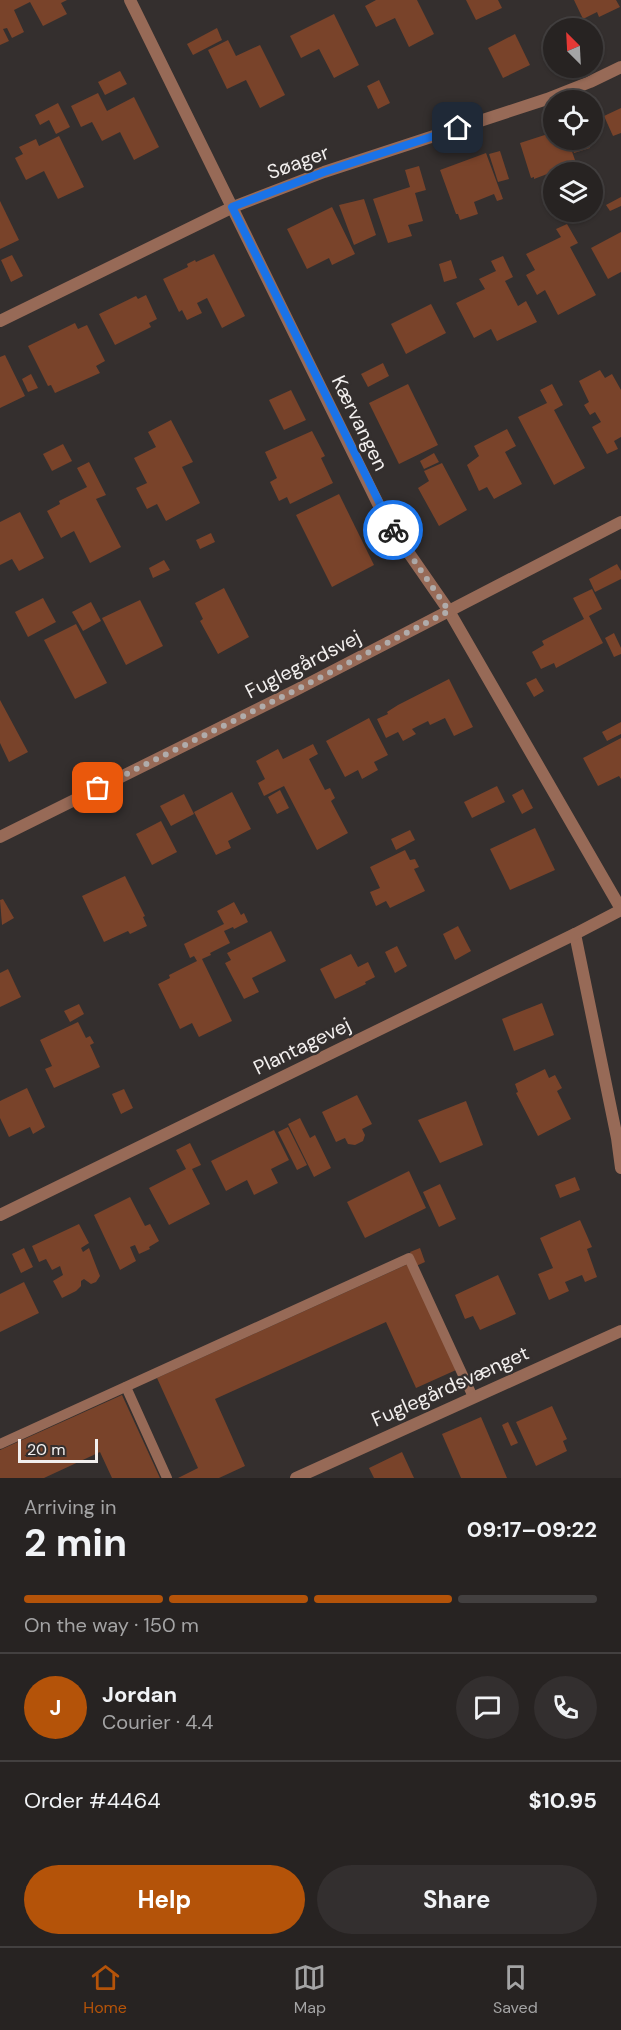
<!DOCTYPE html>
<meta charset="utf-8">
<style>
body{margin:0;font-family:"DM Sans",sans-serif;background:#332f2f;color:#f1f3f6;height:100vh;display:flex;flex-direction:column;font-size:22px;white-space:nowrap}
*{box-sizing:border-box;margin:0}
p{font-size:20px;color:#a4a4a5}
.icon{flex:none;width:33px;height:33px;fill:none;stroke:currentColor;stroke-width:2;stroke-linecap:round;stroke-linejoin:round}
.map{position:relative;height:1478px;overflow:hidden}
.panel{display:flex;flex-direction:column;background:#272322;flex:1}
.panel>*{flex:none}
.needle{width:39px;rotate:336deg}
.fabs{position:absolute;left:543px;top:18px;display:grid;gap:12px}
.fabs a{display:grid;place-items:center;width:60px;height:60px;border-radius:50%;background:#272322;box-shadow:0 2px 4px #0004,0 0 0 2px #434040;font-size:30px}
.scale{position:absolute;left:18px;bottom:15px;width:80px;box-sizing:border-box;padding-left:6px;border:3px solid #f2efee;border-top:0;font-size:16px;line-height:21px;white-space:nowrap;color:#f2efee;-webkit-text-stroke:4px #342f2e;paint-order:stroke}
.pin{position:absolute;display:grid;place-items:center;width:51px;height:51px;color:#fff;margin:-26px;border-radius:12px;box-shadow:0 3px 9px #0006}
.courier{position:absolute;display:grid;place-items:center;width:60px;height:60px;margin:-30px;border:4px solid #1a73e8;border-radius:50%;background:#fff;color:#222;box-shadow:0 2px 8px #0007}
.summary em{font-style:normal;font-weight:700}
.summary div{display:flex;flex-direction:column-reverse}
.summary{display:flex;align-items:center;justify-content:space-between;height:102px;padding:0 24px}
h1{font-size:39px;font-weight:700;line-height:45px}
.bar{display:grid;grid-template-columns:repeat(4,1fr);gap:9px 6px;align-content:center;height:72px;padding:0 24px}
.bar i{height:8px;border-radius:4px;background:#434040}
.bar .selected{background:#b45309}
.bar p{grid-column:span 4}
.line{display:flex;align-items:center;gap:15px;padding:0 24px;border-top:2px solid #434040}
.line div{flex:1}
.round{display:grid;place-items:center;flex:none;width:63px;height:63px;border-radius:32px;background:#332f2f}
.primary-button{display:flex;gap:12px;margin-top:auto;padding:12px 24px}
.primary-button a{flex:1;height:69px;border-radius:36px;background:#b45309;color:#fff;font-size:24px;font-weight:700;line-height:69px;text-align:center}
.primary-button a+a{background:#332f2f;color:#f1f3f6}
.tabs{display:flex;justify-content:space-around;align-items:center;height:84px;border-top:2px solid #434040;background:#272322;font-size:16px;color:#a4a4a5}
.tabs a{display:grid;justify-items:center;gap:3px}
.tabs .selected{color:#b45309}
.map>svg:first-child{display:block}
.building{fill:#79432a}
.lines{fill:none;stroke-linecap:round;stroke-linejoin:round}
.service{stroke:#976a57;stroke-width:10}
.minor{stroke:#976a57;stroke-width:12}
.done{stroke:#b0acab;stroke-width:6;stroke-dasharray:0 10.8}
.route{stroke:#1a73e8;stroke-width:8}
.labels{text-anchor:middle;stroke-width:5;stroke-linejoin:round;paint-order:stroke}
.street-label{font-size:20px;fill:#f2efee;stroke:#342f2e}
</style>
<div class="map">
<svg width="621" height="1478" viewBox="0 0 621 1478">
<rect width="100%" height="100%" fill="#342f2e"/>
<g class="building">
<path d="M 0,0 L 67,0 L 61,3 L 67,14 L 43,26 L 30,2 L 14,10 L 24,32 L 12,38 L 7,28 L 3,29 L 9,41 L 0,45 Z"/>
<path d="M 376,0 L 417,0 L 434,34 L 409,47 L 395,18 L 376,27 L 365,6 Z"/>
<path d="M 466,0 L 498,0 L 502,8 L 476,20 Z"/>
<path d="M 574,0 L 616,0 L 620,7 L 599,17 L 597,12 L 583,19 Z"/>
<path d="M 334,14 L 359,65 L 334,78 L 319,49 L 301,58 L 290,36 Z"/>
<path d="M 217,28 L 222,40 L 193,55 L 187,44 Z"/>
<path d="M 515,34 L 530,65 L 503,78 L 488,48 Z"/>
<path d="M 228,40 L 236,56 L 260,45 L 285,95 L 260,108 L 246,80 L 227,89 L 208,50 Z"/>
<path d="M 120,71 L 127,84 L 105,95 L 98,82 Z"/>
<path d="M 379,80 L 390,103 L 378,109 L 367,86 Z"/>
<path d="M 98,93 L 107,111 L 134,97 L 159,147 L 134,160 L 120,132 L 102,141 L 92,122 L 81,127 L 71,106 Z"/>
<path d="M 58,103 L 70,127 L 56,134 L 49,120 L 40,125 L 35,115 Z"/>
<path d="M 621,108 L 621,133 L 613,136 L 604,116 Z"/>
<path d="M 554,132 L 554,140 L 568,140 L 576,163 L 534,179 L 534,177 L 531,178 L 520,143 Z"/>
<path d="M 59,136 L 84,187 L 58,199 L 44,171 L 26,180 L 15,158 L 23,154 L 19,147 L 36,139 L 39,146 Z"/>
<path d="M 570,140 L 587,140 L 590,148 L 574,153 Z"/>
<path d="M 500,151 L 509,179 L 498,182 L 489,154 Z"/>
<path d="M 486,153 L 503,199 L 497,201 L 494,194 L 474,202 L 478,214 L 460,220 L 458,214 L 456,214 L 440,170 Z"/>
<path d="M 419,166 L 426,190 L 415,193 L 423,221 L 408,225 L 412,236 L 388,243 L 373,199 L 410,187 L 405,170 Z"/>
<path d="M 621,197 L 621,206 L 610,211 L 606,205 Z"/>
<path d="M 364,199 L 376,235 L 354,245 L 339,205 Z"/>
<path d="M 0,201 L 19,240 L 0,249 Z"/>
<path d="M 332,207 L 355,254 L 332,265 L 329,258 L 307,269 L 287,229 Z"/>
<path d="M 567,224 L 578,243 L 570,247 L 596,295 L 558,315 L 545,290 L 537,295 L 526,275 L 535,270 L 526,254 L 561,237 L 556,229 Z"/>
<path d="M 621,232 L 621,272 L 608,279 L 591,248 Z"/>
<path d="M 214,254 L 245,316 L 222,328 L 207,298 L 197,303 L 202,313 L 187,320 L 182,310 L 179,312 L 163,279 L 188,267 L 187,264 L 195,260 L 196,262 Z"/>
<path d="M 12,255 L 23,276 L 11,282 L 1,260 Z"/>
<path d="M 503,256 L 513,277 L 505,281 L 518,306 L 526,301 L 537,322 L 497,341 L 491,329 L 474,338 L 456,303 L 485,289 L 479,279 L 496,271 L 491,261 Z"/>
<path d="M 451,260 L 457,278 L 444,282 L 439,264 Z"/>
<path d="M 146,295 L 157,319 L 149,323 L 151,327 L 115,345 L 99,314 L 136,296 L 138,299 Z"/>
<path d="M 431,304 L 446,333 L 406,354 L 391,324 Z"/>
<path d="M 75,323 L 78,329 L 87,325 L 105,361 L 96,366 L 100,373 L 55,393 L 51,385 L 48,386 L 28,346 Z"/>
<path d="M 5,355 L 25,396 L 0,408 L 0,357 Z"/>
<path d="M 383,363 L 389,376 L 368,387 L 361,374 Z"/>
<path d="M 600,370 L 605,378 L 612,374 L 621,390 L 621,437 L 614,441 L 618,449 L 607,454 L 592,427 L 601,422 L 595,412 L 590,415 L 584,405 L 589,402 L 579,381 Z"/>
<path d="M 31,374 L 38,388 L 28,392 L 22,379 Z"/>
<path d="M 408,384 L 438,445 L 399,464 L 369,403 Z"/>
<path d="M 552,384 L 563,405 L 554,410 L 585,468 L 554,485 L 518,417 L 547,403 L 540,390 Z"/>
<path d="M 291,390 L 306,420 L 284,430 L 269,400 Z"/>
<path d="M 171,420 L 193,462 L 182,467 L 200,503 L 166,521 L 157,504 L 147,509 L 136,488 L 147,483 L 134,458 L 156,447 L 148,432 Z"/>
<path d="M 507,429 L 516,446 L 505,452 L 522,484 L 494,499 L 487,487 L 479,491 L 467,465 L 479,456 L 474,446 Z"/>
<path d="M 312,431 L 325,456 L 321,458 L 333,483 L 290,504 L 287,497 L 279,501 L 270,482 L 277,478 L 265,452 Z"/>
<path d="M 63,444 L 72,461 L 52,471 L 43,454 Z"/>
<path d="M 434,453 L 439,462 L 424,469 L 420,461 Z"/>
<path d="M 89,462 L 106,495 L 96,499 L 121,547 L 90,563 L 74,531 L 61,538 L 47,511 L 60,504 L 59,501 L 87,487 L 77,468 Z"/>
<path d="M 442,463 L 467,510 L 439,526 L 418,488 L 429,481 L 424,471 Z"/>
<path d="M 339,494 L 374,565 L 332,587 L 296,515 Z"/>
<path d="M 20,512 L 44,558 L 19,571 L 12,559 L 0,565 L 0,522 Z"/>
<path d="M 211,533 L 215,542 L 200,549 L 196,540 Z"/>
<path d="M 164,560 L 170,570 L 153,578 L 149,568 Z"/>
<path d="M 617,564 L 621,571 L 621,579 L 595,592 L 589,579 Z"/>
<path d="M 224,588 L 249,637 L 218,654 L 200,621 L 203,619 L 195,603 Z"/>
<path d="M 592,589 L 602,609 L 589,616 L 603,643 L 556,668 L 554,663 L 541,669 L 532,652 L 544,645 L 542,641 L 584,619 L 573,598 Z"/>
<path d="M 43,598 L 56,622 L 28,637 L 15,612 Z"/>
<path d="M 140,600 L 163,646 L 126,665 L 102,618 Z"/>
<path d="M 91,602 L 101,621 L 83,631 L 72,612 Z"/>
<path d="M 76,624 L 107,683 L 75,699 L 44,640 Z"/>
<path d="M 614,633 L 621,648 L 621,654 L 614,657 L 605,638 Z"/>
<path d="M 536,678 L 544,691 L 534,697 L 526,683 Z"/>
<path d="M 449,679 L 473,727 L 454,736 L 445,718 L 430,725 L 428,721 L 412,729 L 416,734 L 403,741 L 398,732 L 386,738 L 377,719 L 388,714 L 387,712 L 398,705 Z"/>
<path d="M 0,700 L 28,752 L 9,762 L 0,743 Z"/>
<path d="M 369,718 L 388,755 L 374,762 L 378,770 L 362,779 L 358,770 L 345,777 L 326,741 Z"/>
<path d="M 621,722 L 621,734 L 607,741 L 602,732 Z"/>
<path d="M 621,738 L 621,779 L 619,776 L 598,786 L 583,758 Z"/>
<path d="M 313,744 L 318,754 L 309,759 L 325,790 L 330,788 L 335,798 L 331,801 L 348,833 L 317,850 L 284,786 L 264,796 L 258,783 L 265,779 L 256,761 L 278,749 L 283,759 Z"/>
<path d="M 497,786 L 505,802 L 472,818 L 464,802 Z"/>
<path d="M 523,789 L 533,808 L 522,814 L 512,795 Z"/>
<path d="M 280,790 L 289,808 L 277,814 L 268,797 Z"/>
<path d="M 232,792 L 251,829 L 228,841 L 231,848 L 216,855 L 194,812 Z"/>
<path d="M 184,794 L 194,814 L 171,826 L 160,806 Z"/>
<path d="M 161,821 L 177,852 L 152,865 L 136,834 Z"/>
<path d="M 535,828 L 555,870 L 510,890 L 490,849 Z"/>
<path d="M 410,830 L 415,840 L 396,850 L 391,839 Z"/>
<path d="M 405,850 L 410,860 L 415,859 L 419,867 L 414,869 L 425,891 L 390,908 L 386,901 L 376,906 L 370,892 L 380,888 L 370,867 Z"/>
<path d="M 125,876 L 145,916 L 143,917 L 147,926 L 130,934 L 128,931 L 104,942 L 82,896 Z"/>
<path d="M 3,899 L 14,918 L 2,925 L 0,900 Z"/>
<path d="M 234,902 L 241,915 L 244,913 L 248,922 L 234,929 L 233,927 L 224,931 L 230,943 L 210,953 L 211,955 L 202,959 L 232,1021 L 199,1037 L 192,1023 L 180,1029 L 158,984 L 170,978 L 169,975 L 197,961 L 194,956 L 190,958 L 184,944 L 224,924 L 217,911 Z"/>
<path d="M 458,926 L 471,951 L 455,960 L 443,934 Z"/>
<path d="M 271,931 L 286,961 L 252,978 L 259,992 L 244,999 L 225,963 L 231,960 L 227,953 Z"/>
<path d="M 397,946 L 407,966 L 395,973 L 385,952 Z"/>
<path d="M 351,954 L 358,967 L 368,962 L 375,977 L 365,982 L 366,984 L 335,999 L 320,969 Z"/>
<path d="M 8,969 L 21,997 L 0,1007 L 0,973 Z"/>
<path d="M 542,1003 L 554,1035 L 514,1051 L 502,1019 Z"/>
<path d="M 79,1004 L 84,1014 L 70,1022 L 64,1011 Z"/>
<path d="M 78,1022 L 86,1038 L 90,1036 L 94,1043 L 90,1045 L 100,1067 L 54,1088 L 45,1069 L 52,1066 L 40,1040 Z"/>
<path d="M 545,1069 L 549,1078 L 555,1075 L 562,1088 L 557,1091 L 571,1119 L 538,1136 L 516,1093 L 518,1092 L 515,1084 Z"/>
<path d="M 27,1088 L 45,1127 L 33,1134 L 30,1127 L 9,1137 L 0,1118 L 0,1101 Z"/>
<path d="M 124,1089 L 133,1108 L 121,1114 L 112,1094 Z"/>
<path d="M 357,1095 L 372,1124 L 362,1129 L 365,1135 L 363,1141 L 355,1145 L 348,1144 L 345,1138 L 336,1142 L 322,1112 Z"/>
<path d="M 466,1101 L 483,1145 L 440,1163 L 418,1120 Z"/>
<path d="M 300,1118 L 310,1138 L 315,1135 L 331,1168 L 314,1177 L 288,1124 Z"/>
<path d="M 288,1127 L 307,1165 L 297,1170 L 278,1132 Z"/>
<path d="M 274,1130 L 289,1160 L 271,1169 L 278,1183 L 254,1195 L 247,1180 L 226,1191 L 211,1161 Z"/>
<path d="M 190,1143 L 201,1165 L 192,1169 L 210,1204 L 169,1225 L 149,1188 L 186,1169 L 176,1150 Z"/>
<path d="M 409,1171 L 426,1208 L 365,1238 L 347,1202 Z"/>
<path d="M 575,1177 L 580,1190 L 560,1198 L 555,1185 Z"/>
<path d="M 440,1184 L 456,1219 L 439,1227 L 423,1192 Z"/>
<path d="M 130,1197 L 145,1226 L 150,1224 L 159,1241 L 149,1247 L 150,1249 L 139,1254 L 135,1245 L 130,1247 L 136,1261 L 120,1270 L 94,1215 Z"/>
<path d="M 580,1220 L 592,1247 L 587,1249 L 597,1277 L 585,1282 L 582,1275 L 565,1282 L 569,1291 L 549,1300 L 538,1274 L 553,1268 L 540,1238 Z"/>
<path d="M 79,1224 L 89,1243 L 81,1248 L 83,1252 L 89,1248 L 100,1276 L 96,1282 L 91,1284 L 84,1279 L 81,1281 L 81,1286 L 76,1291 L 62,1298 L 53,1281 L 63,1275 L 60,1266 L 52,1270 L 46,1259 L 39,1262 L 32,1246 Z"/>
<path d="M 24,1248 L 33,1267 L 21,1273 L 12,1254 Z"/>
<path d="M 420,1248 L 425,1262 L 416,1266 L 410,1252 Z"/>
<path d="M 408,1264 L 456,1370 L 416,1388 L 386,1322 L 215,1399 L 245,1466 L 219,1478 L 178,1478 L 198,1468 L 157,1378 Z"/>
<path d="M 498,1275 L 516,1314 L 480,1330 L 473,1316 L 465,1319 L 455,1295 Z"/>
<path d="M 24,1282 L 39,1313 L 0,1332 L 0,1294 Z"/>
<path d="M 122,1395 L 160,1478 L 112,1478 L 100,1452 L 44,1478 L 0,1478 L 0,1450 Z"/>
<path d="M 552,1406 L 567,1439 L 563,1441 L 567,1451 L 536,1466 L 516,1422 Z"/>
<path d="M 481,1417 L 507,1478 L 461,1478 L 442,1434 Z"/>
<path d="M 508,1422 L 518,1443 L 511,1446 L 502,1425 Z"/>
<path d="M 402,1452 L 414,1478 L 374,1478 L 369,1468 Z"/>
</g>
<g class="lines">
<g class="service">
<path d="M 126,1387 L 167,1478"/>
<path d="M 0,1444 L 409,1258 L 473,1397"/>
</g>
<g class="minor">
<path d="M 130,0 L 386,520 L 449,611 L 621,909"/>
<path d="M 0,321 L 233,207 L 324,172 L 547,99 L 590,82 L 621,67"/>
<path d="M 0,837 L 296,690 L 621,522"/>
<path d="M 575,934 L 617,1138 L 621,1168"/>
<path d="M 0,1215 L 575,934 L 621,910"/>
<path d="M 296,1478 L 621,1331"/>
</g>
</g>
<g class="lines">
<path class="done" d="M 98,788 L 296,690 L 449,611 L 393,530"/>
<path class="route" d="M 393,530 L 232,207 L 324,172 L 458,128"/>
</g>
<g class="labels">
<g class="street-label">
<text transform="translate(298 162) rotate(-20)" y="7">Søager</text>
<text transform="translate(360 423) rotate(64)" y="7">Kærvangen</text>
<text transform="translate(303 664) rotate(-27)" y="7">Fuglegårdsvej</text>
<text transform="translate(302 1046) rotate(-26)" y="7">Plantagevej</text>
<text transform="translate(450 1386) rotate(-24)" y="7">Fuglegårdsvænget</text>
</g>
</g>
</svg>
<div class="fabs">
<a><svg class="needle" viewBox="-14 -14 28 28"><path d="M0-13l5 13h-10z" fill="#e53935"/><path d="M0 13l5-13h-10z" fill="#a4a4a5"/></svg></a>
<a><svg class="icon" aria-label="locate" viewBox="0 0 24 24"><circle cx="12" cy="12" r="6"/><path d="M12 2v4M12 18v4M2 12h4M18 12h4"/></svg></a>
<a><svg class="icon" aria-label="layers" viewBox="0 0 24 24"><path d="M12 4l9 5-9 5-9-5zM3 14l9 5 9-5"/></svg></a>
</div>
<div class="scale">20 m</div>
<div class="pin" style="left:98px;top:788px;background:#ea580c"><svg class="icon" aria-label="bag" viewBox="0 0 24 24"><path d="M5 8h14l-1 12H6zM9 8a3 3 0 0 1 6 0"/></svg></div>
<div class="pin" style="left:458px;top:128px;background:#1f2937"><svg class="icon" aria-label="home" viewBox="0 0 24 24"><path d="M3 11l9-7 9 7M6 9v11h12V9"/></svg></div>
<div class="courier" style="left:393px;top:530px"><svg class="icon" aria-label="bike" viewBox="0 0 24 24"><circle cx="6" cy="16" r="4"/><circle cx="18" cy="16" r="4"/><path d="M6 16l4-8h5l3 8M10 8l3 8H6M13 5h3"/></svg></div>
</div>
<section class="panel">
<div class="summary"><div><h1>2 min</h1><p>Arriving in</p></div><em>09:17–09:22</em></div>
<div class="bar"><i class="selected"></i><i class="selected"></i><i class="selected"></i><i></i><p>On the way · 150 m</p></div>
<div class="line" style="height:108px"><b class="round" style="background:#b45309;color:#fff">J</b><div><b>Jordan</b><p>Courier · 4.4</p></div><a class="round"><svg class="icon" aria-label="chat" viewBox="0 0 24 24"><path d="M4 5h16v11H9l-5 4z"/></svg></a><a class="round"><svg class="icon" aria-label="phone" viewBox="0 0 24 24"><path d="M5 4h4l2 5-3 2q2 4 5 5l2-3 5 2v4C11 20 4 13 5 4z"/></svg></a></div>
<div class="line" style="height:78px"><div>Order #4464</div><b>$10.95</b></div>
<div class="primary-button"><a>Help</a><a>Share</a></div>
</section>
<nav class="tabs">
<a class="selected"><svg class="icon" aria-label="home" viewBox="0 0 24 24"><path d="M3 11l9-7 9 7M6 9v11h12V9"/></svg>Home</a>
<a><svg class="icon" aria-label="map" viewBox="0 0 24 24"><path d="M3 6l6-2 6 2 6-2v14l-6 2-6-2-6 2zM9 4v14M15 6v14"/></svg>Map</a>
<a><svg class="icon" aria-label="saved" viewBox="0 0 24 24"><path d="M7 4h10v16l-5-4-5 4z"/></svg>Saved</a>
</nav>
